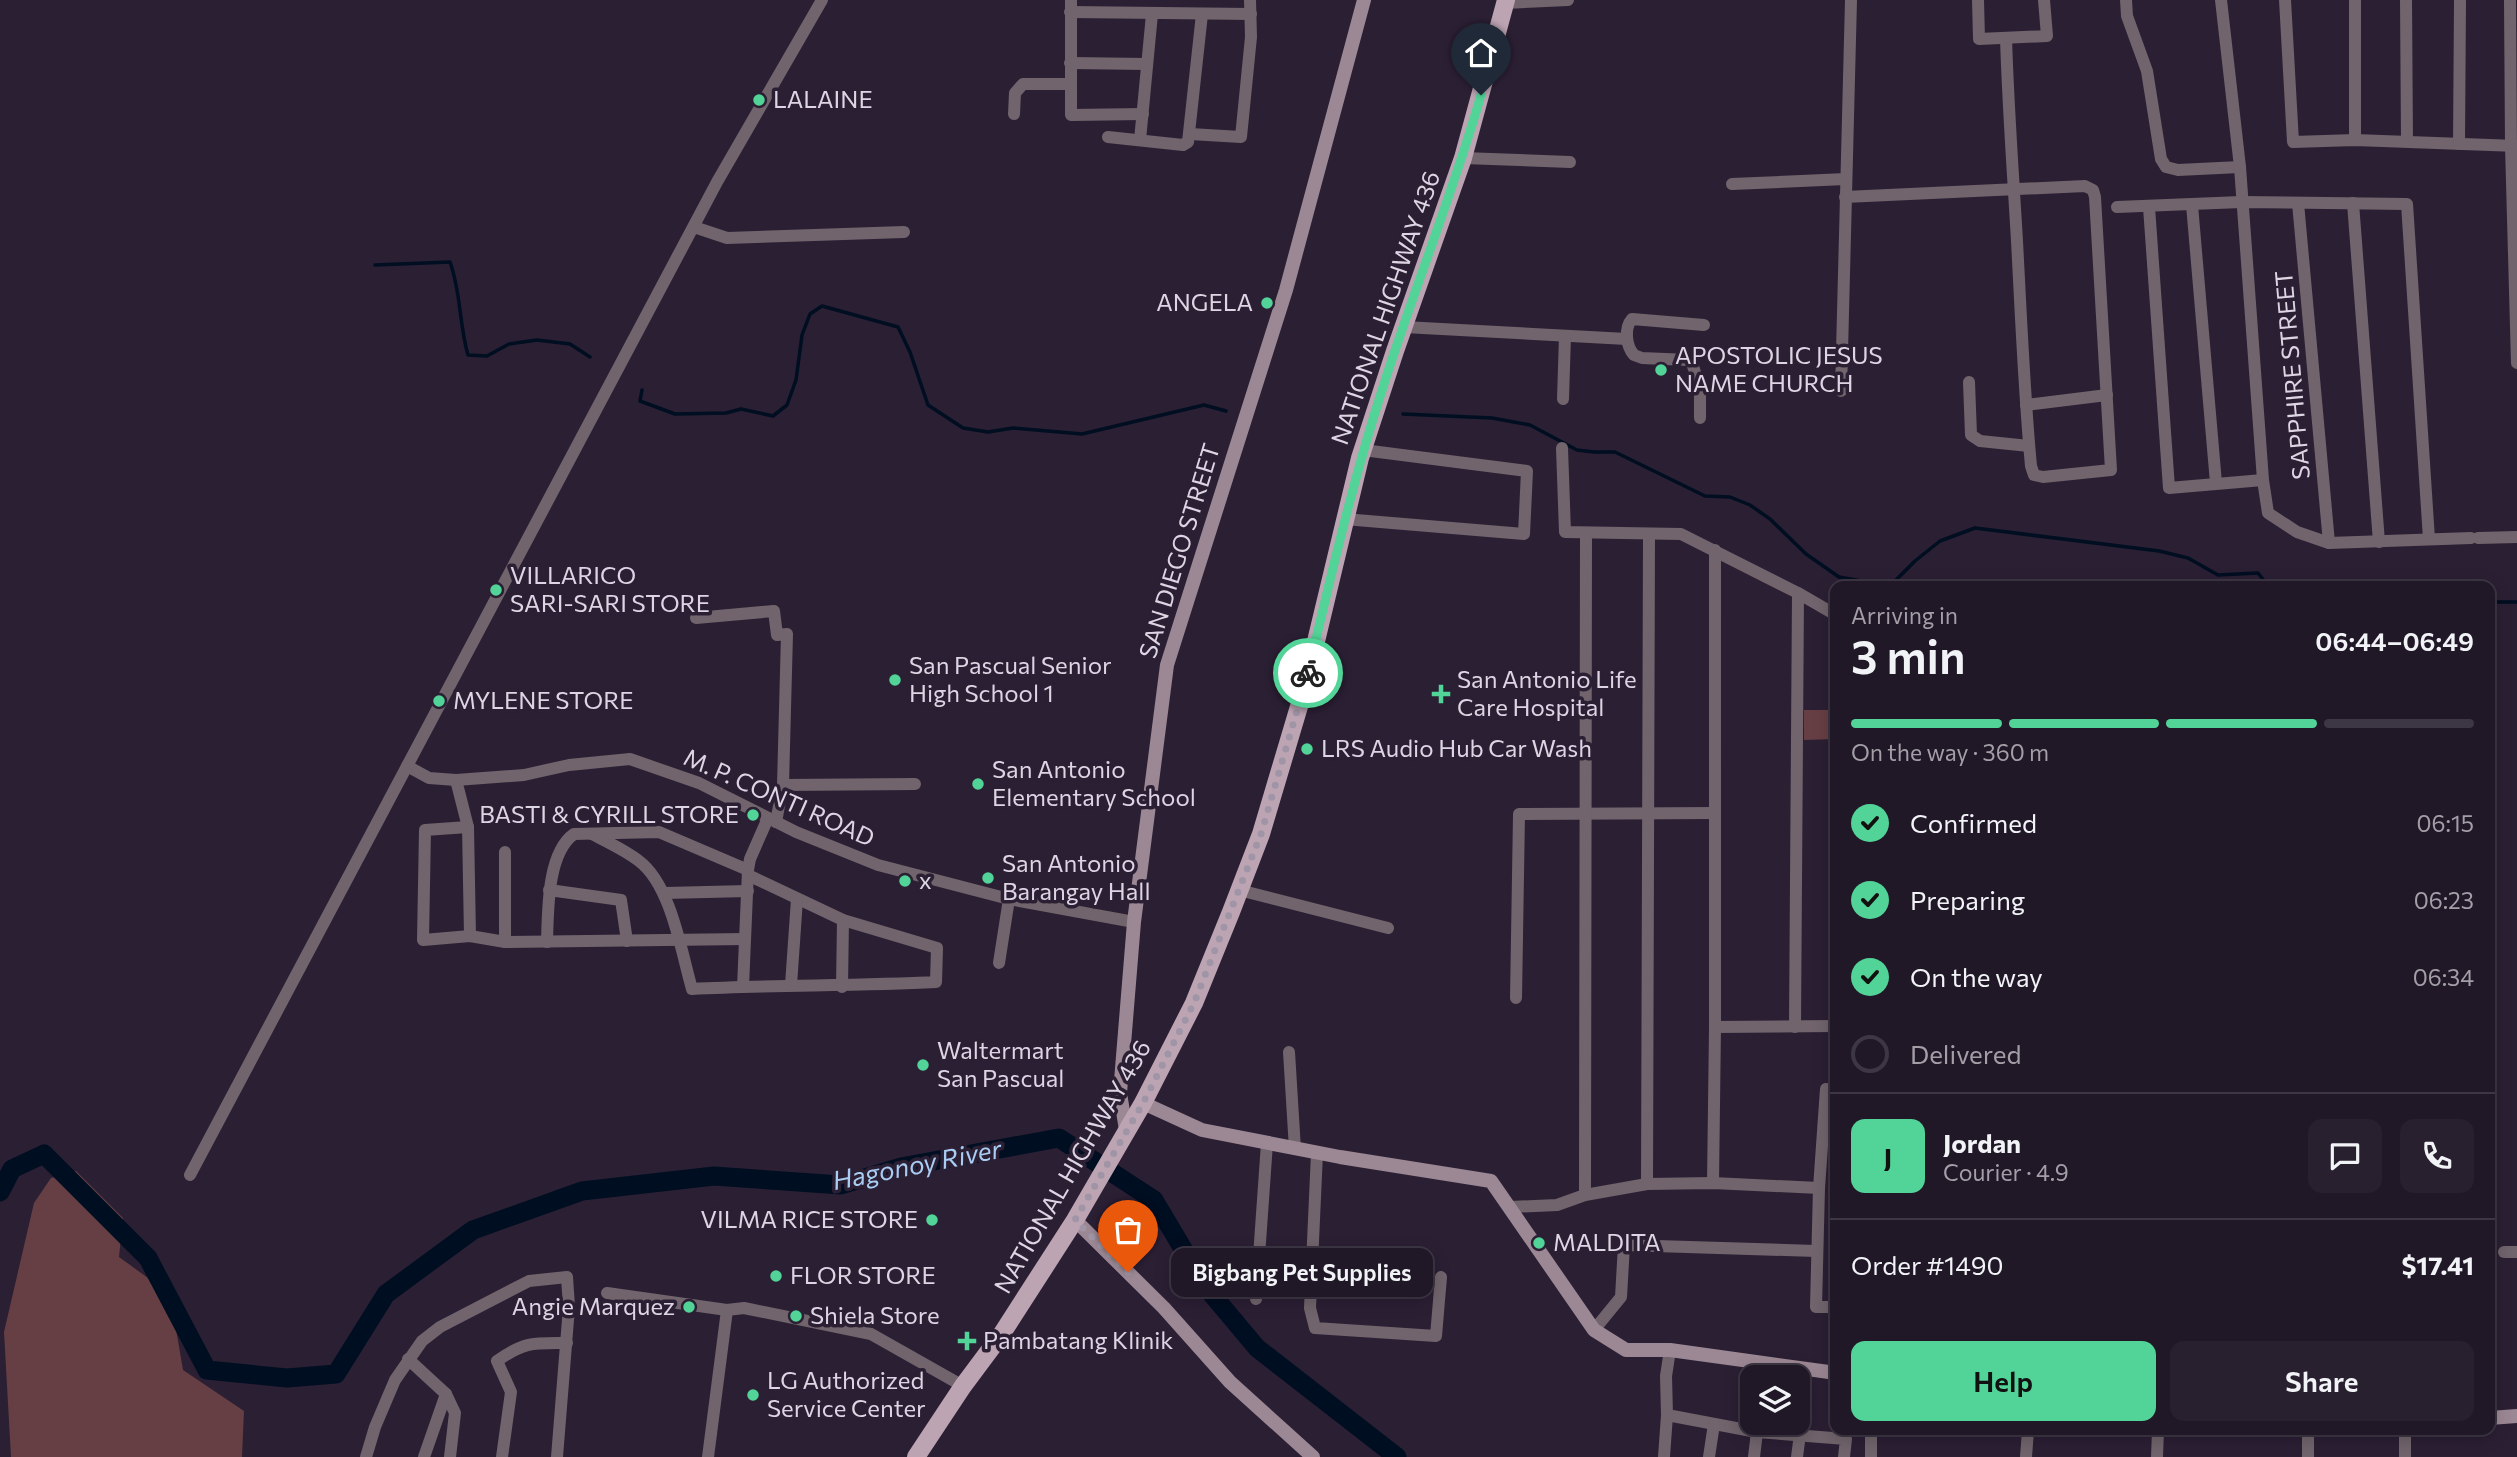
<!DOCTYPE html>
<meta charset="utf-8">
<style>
body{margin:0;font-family:Commissioner,sans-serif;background:#28202f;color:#f1f3f6;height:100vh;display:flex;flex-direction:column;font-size:26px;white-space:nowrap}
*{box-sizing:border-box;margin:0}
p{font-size:23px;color:#a29fa7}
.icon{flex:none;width:38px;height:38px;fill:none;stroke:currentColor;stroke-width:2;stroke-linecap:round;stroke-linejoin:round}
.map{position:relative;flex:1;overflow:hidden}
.side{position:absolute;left:1830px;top:581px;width:665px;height:854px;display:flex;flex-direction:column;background:#201727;border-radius:14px;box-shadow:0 4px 18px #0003,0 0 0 2px #3d3644}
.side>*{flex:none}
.tools{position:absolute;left:1740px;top:1365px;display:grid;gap:14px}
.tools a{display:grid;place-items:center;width:70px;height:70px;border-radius:14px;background:#201727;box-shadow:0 4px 18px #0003,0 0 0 2px #3d3644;font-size:35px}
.pin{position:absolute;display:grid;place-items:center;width:60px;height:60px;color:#fff;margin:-72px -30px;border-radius:50% 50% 50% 0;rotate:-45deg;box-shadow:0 0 7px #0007}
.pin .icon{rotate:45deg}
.courier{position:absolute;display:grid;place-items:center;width:70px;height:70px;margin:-35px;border:5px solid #52d397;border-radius:50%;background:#fff;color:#222;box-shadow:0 2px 9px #0007}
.bubble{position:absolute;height:49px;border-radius:14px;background:#201727;box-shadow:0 4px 18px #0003,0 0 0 2px #3d3644;font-size:23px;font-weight:600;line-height:49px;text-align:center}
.overview em{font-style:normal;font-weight:600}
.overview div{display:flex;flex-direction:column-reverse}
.overview{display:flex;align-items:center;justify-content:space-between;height:119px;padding:0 21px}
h1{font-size:46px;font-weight:600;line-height:52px}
.bar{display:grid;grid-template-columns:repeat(4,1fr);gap:10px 7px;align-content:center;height:84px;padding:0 21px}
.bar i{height:9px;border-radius:5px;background:#3d3644}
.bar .selected{background:#52d397}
.bar p{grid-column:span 4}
.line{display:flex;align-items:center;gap:18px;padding:0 21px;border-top:2px solid #3d3644}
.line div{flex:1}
.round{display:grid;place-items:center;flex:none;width:74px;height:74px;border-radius:14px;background:#28202f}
ol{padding:0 21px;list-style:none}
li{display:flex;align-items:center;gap:21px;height:77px}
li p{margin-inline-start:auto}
li .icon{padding:7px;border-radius:50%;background:#52d397;color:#111;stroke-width:4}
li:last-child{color:#a29fa7}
li i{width:38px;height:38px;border:4px solid #3d3644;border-radius:50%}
.button{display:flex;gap:14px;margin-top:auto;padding:14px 21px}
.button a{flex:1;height:80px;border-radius:14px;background:#52d397;color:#111;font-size:28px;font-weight:600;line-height:80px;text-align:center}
.button a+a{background:#28202f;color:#f1f3f6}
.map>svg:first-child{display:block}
.green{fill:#663f44}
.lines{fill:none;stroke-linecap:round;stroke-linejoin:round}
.stream{stroke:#000e21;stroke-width:3.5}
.river{stroke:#000e21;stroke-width:19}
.street{stroke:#71646c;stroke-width:12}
.secondary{stroke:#9c8894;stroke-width:14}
.primary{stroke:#bda4b3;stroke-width:18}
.done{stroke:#9f95a6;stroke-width:7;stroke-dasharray:0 12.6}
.route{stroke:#52d397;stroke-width:9}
.poi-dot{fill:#52d397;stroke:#2b1f34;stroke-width:2.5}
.labels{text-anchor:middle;stroke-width:7;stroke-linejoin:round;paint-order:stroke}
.poi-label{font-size:24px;fill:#ddd5e3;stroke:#2b1f34;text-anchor:start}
.street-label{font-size:24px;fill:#ddd5e3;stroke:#2b1f34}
.water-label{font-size:26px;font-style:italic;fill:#a9ccf3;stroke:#2b1f34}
</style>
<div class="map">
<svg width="2517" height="1457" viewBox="0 0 2517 1457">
<rect width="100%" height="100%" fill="#2b1f34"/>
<g class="green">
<path d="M 1804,710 L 1836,710 L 1836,739 L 1804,740 Z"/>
<path d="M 76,1171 L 123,1218 L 119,1257 L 170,1294 L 183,1370 L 244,1411 L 242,1457 L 11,1457 L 4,1332 L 34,1203 L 51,1178 Z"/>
</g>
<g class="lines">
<g class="stream">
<path d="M 375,265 L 450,262 C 461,292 459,324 468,355 L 487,356 L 509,344 L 537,340 L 570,344 L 590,357"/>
<path d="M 642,390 L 640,401 L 675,414 L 726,413 L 741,409 L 773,416 L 787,405 L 796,380 L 802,335 L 810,314 L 822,306 L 898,327 L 910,352 L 928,405 L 963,428 L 988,432 L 1013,428 L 1082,434 L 1204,405 L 1226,411"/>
<path d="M 1403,414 L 1492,418 L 1530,425 L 1577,450 L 1594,452 L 1615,452 L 1705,496 L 1730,497 L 1750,505 L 1770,519 L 1806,554 L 1839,577 L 1890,586 L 1915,561 L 1940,541 L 1975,528 L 2159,551 L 2188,558 L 2218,575 L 2258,573 L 2268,586"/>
<path d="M 2490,602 L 2517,602"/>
</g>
<path class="river" d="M 0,1192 L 12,1169 L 44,1154 L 148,1258 L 207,1370 L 287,1378 L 336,1374 L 386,1294 L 473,1230 L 582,1191 L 714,1176 L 841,1185 L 901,1167 L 1059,1138 L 1154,1200 L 1205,1286 L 1257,1348 L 1397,1457"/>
<g class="street">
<path d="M 1071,0 L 1071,115 L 1143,114"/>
<path d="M 1978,0 L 1979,39 L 2047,36 L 2044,0"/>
<path d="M 2126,0 L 2127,16 L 2147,71 L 2161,159 L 2166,167 L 2178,170 L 2240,167"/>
<path d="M 2221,0 L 2240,167 L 2263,480 L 2268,513 L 2297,532 L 2329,543 L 2471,538"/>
<path d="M 2285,0 L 2293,142 L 2355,140 L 2517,146"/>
<path d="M 2355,0 L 2355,140"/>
<path d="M 2406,0 L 2407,141"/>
<path d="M 2510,0 L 2511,146 L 2517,363"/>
<path d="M 1505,3 L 1568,0"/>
<path d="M 1070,12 L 1251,14"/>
<path d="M 1070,63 L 1147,64"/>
<path d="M 1014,114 L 1015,93 L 1023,84 L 1071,84"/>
<path d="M 1190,134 L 1241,137 L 1251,37 L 1250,0"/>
<path d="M 1108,137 L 1183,145 L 1188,142 L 1202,14"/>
<path d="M 1140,140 L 1152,14"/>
<path d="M 2459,144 L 2460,0"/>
<path d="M 1463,158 L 1570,162"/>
<path d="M 1732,184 L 1846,179"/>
<path d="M 1845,197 L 2085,186 L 2093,190 L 2095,197 L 2111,470 L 2043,477 L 2034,475 L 2031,466 C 2024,391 2021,316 2017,241 C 2013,173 2008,105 2006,38"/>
<path d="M 2298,203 L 2329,543"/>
<path d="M 2353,203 L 2379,542"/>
<path d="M 2192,205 L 2216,483"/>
<path d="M 2117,207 L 2241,202 L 2407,204 L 2429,539"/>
<path d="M 2149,207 L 2169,488 L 2263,480"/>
<path d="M 694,227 L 727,238 L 904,232"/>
<path d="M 1404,327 L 1627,339"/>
<path d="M 1969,382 L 1971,435 L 1980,441 L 2029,446"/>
<path d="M 1841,391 L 1851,0"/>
<path d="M 1563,399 L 1565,336"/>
<path d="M 2026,405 L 2107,395"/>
<path d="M 1700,418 L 1700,388 L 1692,363 L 1688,360 L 1642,358 L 1634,355 C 1626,346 1624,328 1632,319 L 1704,325"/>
<path d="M 1562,448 L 1565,532 L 1681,534 L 1798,593 L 1836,615"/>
<path d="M 1344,519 L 1524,534 L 1527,471 L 1363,450"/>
<path d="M 2478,538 L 2517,537"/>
<path d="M 696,618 L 774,611 L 777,635 L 787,634 L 783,785 L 776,822"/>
<path d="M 407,766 L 429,778 L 456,780 L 524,775 L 569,765 L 630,759 L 699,783 L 796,832 L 878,865 L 1009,899 L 1134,922"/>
<path d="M 456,780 L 468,827 L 470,936"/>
<path d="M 783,785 L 915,784"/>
<path d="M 468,827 L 425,830 L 423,940 L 470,936 L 505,942 L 745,939"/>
<path d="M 592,834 C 607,842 625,850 639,861 C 671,885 681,951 692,989 C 773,985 854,986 936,982 L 937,948 L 843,920 L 748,875"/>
<path d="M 505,852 L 505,942"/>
<path d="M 549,890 L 621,900 L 627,941"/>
<path d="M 1239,890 L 1388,928"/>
<path d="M 665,893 L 748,891"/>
<path d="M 547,942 C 548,911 547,853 574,834 L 659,832 L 748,870"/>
<path d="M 999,963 L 1009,899"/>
<path d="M 791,985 L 797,899"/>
<path d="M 743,987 L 748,870 L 750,859 L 768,818"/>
<path d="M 842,987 L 843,920"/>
<path d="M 1516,998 L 1519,814 L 1715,813"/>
<path d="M 1715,1027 L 1836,1026"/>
<path d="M 1795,1027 L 1798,593"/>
<path d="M 1289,1052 L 1295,1149"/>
<path d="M 1836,1090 L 1826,1089 L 1819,1188 L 1816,1307 L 1836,1307"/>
<path d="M 1317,1153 L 1310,1308 L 1315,1328 L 1436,1336 L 1441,1277"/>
<path d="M 190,1175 L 717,182 L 822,0"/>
<path d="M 1713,1183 L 1715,1027 L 1715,550"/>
<path d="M 1647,1184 L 1649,535"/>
<path d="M 1585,1195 L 1586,533"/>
<path d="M 1510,1207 L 1557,1205 L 1585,1195 L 1647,1184 L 1713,1183 L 1819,1188"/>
<path d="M 2504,1252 L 2517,1252"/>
<path d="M 607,1293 L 727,1310 L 744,1308 L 871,1334 L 963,1386"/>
<path d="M 1256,1299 L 1267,1143"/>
<path d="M 1594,1330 L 1621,1297 L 1624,1245 L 1816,1251"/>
<path d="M 1670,1350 L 1666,1376 L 1667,1415 L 1757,1432 L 1846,1439 L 1844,1457"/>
<path d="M 408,1359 L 446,1394 L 455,1413 L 450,1457"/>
<path d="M 2308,1430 L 2308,1457"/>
<path d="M 2405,1430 L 2405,1457"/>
<path d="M 366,1457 L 375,1427 L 395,1380 L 422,1341 L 440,1327 L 529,1281 L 567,1277 L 569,1307 L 557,1457"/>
<path d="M 424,1457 L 446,1394"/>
<path d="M 502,1457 L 511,1392 L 497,1361 C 525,1341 534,1343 567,1343"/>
<path d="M 708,1457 L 727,1310"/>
<path d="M 1664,1457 L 1667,1415"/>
<path d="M 1709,1457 L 1714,1424"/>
<path d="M 1754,1457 L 1757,1432"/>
<path d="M 1797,1457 L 1800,1434"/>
<path d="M 1871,1457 L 1871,1430"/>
<path d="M 2026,1457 L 2028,1430"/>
<path d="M 2157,1457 L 2158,1430"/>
</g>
<g class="secondary">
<path d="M 1143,1103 L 1202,1130 L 1340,1157 L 1491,1181 L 1594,1330 L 1626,1350 L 1670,1350 L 1836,1373"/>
<path d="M 1126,1130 L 1120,1093 L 1134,922 L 1167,665 L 1286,290 L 1364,0"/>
<path d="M 1075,1220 L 1164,1308 L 1230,1382 L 1313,1457"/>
<path d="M 2490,1418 L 2517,1416"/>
</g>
<path class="primary" d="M 916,1457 L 963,1386 L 1001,1335 L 1075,1220 L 1143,1103 L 1194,1003 L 1231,912 L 1261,834 L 1306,683 L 1360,458 L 1395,351 L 1463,158 L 1506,0"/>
</g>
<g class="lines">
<path class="done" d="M 1128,1272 L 1075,1220 L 1143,1103 L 1194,1003 L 1261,834 L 1308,673"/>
<path class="route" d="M 1308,673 C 1331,576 1353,479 1384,384 C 1415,287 1453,193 1481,95"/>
</g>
<g class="poi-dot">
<circle cx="759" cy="100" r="7"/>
<circle cx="1267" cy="303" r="7"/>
<circle cx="1661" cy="370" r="7"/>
<circle cx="496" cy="590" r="7"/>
<circle cx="895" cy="680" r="7"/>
<path d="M1437.5 683.5h7v7h7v7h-7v7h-7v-7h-7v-7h7z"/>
<circle cx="439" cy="701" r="7"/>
<circle cx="1307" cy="749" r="7"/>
<circle cx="978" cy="784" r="7"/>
<circle cx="753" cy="815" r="7"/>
<circle cx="988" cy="878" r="7"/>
<circle cx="905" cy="881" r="7"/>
<circle cx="923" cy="1065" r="7"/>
<circle cx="932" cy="1220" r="7"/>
<circle cx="1539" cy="1243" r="7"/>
<circle cx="776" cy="1276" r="7"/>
<circle cx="689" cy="1307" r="7"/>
<circle cx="796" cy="1316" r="7"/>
<path d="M963.5 1330.5h7v7h7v7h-7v7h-7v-7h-7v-7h7z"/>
<circle cx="753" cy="1395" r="7"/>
</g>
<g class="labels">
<g class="poi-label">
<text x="773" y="108">LALAINE</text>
<text x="1253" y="311" text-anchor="end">ANGELA</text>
<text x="1675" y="364">APOSTOLIC JESUS<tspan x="1675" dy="28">NAME CHURCH</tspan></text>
<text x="510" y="584">VILLARICO<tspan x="510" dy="28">SARI-SARI STORE</tspan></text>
<text x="909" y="674">San Pascual Senior<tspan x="909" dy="28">High School 1</tspan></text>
<text x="1457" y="688">San Antonio Life<tspan x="1457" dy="28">Care Hospital</tspan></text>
<text x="453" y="709">MYLENE STORE</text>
<text x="1321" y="757">LRS Audio Hub Car Wash</text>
<text x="992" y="778">San Antonio<tspan x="992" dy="28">Elementary School</tspan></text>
<text x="739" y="823" text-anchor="end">BASTI &amp; CYRILL STORE</text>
<text x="1002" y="872">San Antonio<tspan x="1002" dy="28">Barangay Hall</tspan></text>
<text x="919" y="889">x</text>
<text x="937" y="1059">Waltermart<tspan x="937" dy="28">San Pascual</tspan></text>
<text x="918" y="1228" text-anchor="end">VILMA RICE STORE</text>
<text x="1553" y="1251">MALDITA</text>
<text x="790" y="1284">FLOR STORE</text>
<text x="675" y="1315" text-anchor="end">Angie Marquez</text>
<text x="810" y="1324">Shiela Store</text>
<text x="983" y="1349">Pambatang Klinik</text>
<text x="767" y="1389">LG Authorized<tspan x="767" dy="28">Service Center</tspan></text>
</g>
<g class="street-label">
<text transform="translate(1386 308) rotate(-71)" y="8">NATIONAL HIGHWAY 436</text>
<text transform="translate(2293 375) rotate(-95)" y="8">SAPPHIRE STREET</text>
<text transform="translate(1180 551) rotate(-73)" y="8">SAN DIEGO STREET</text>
<text transform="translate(779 798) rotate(24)" y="8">M. P. CONTI ROAD</text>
<text transform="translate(1073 1167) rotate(-60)" y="8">NATIONAL HIGHWAY 436</text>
</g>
<g class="water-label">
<text transform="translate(917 1165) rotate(-11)" y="9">Hagonoy River</text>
</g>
</g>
</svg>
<div class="tools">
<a><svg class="icon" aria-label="layers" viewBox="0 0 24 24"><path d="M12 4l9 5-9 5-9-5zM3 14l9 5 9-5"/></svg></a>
</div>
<div class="pin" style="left:1128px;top:1272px;background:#ea580c"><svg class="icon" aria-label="bag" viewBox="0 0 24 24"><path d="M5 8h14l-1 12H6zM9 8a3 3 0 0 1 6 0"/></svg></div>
<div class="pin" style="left:1481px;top:95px;background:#1f2937"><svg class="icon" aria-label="home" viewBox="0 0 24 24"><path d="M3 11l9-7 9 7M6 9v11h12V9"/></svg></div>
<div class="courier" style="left:1308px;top:673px"><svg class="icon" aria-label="bike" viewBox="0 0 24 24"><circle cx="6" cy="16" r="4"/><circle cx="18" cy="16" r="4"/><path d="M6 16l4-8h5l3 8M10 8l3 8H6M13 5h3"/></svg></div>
<div class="bubble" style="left:1171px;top:1248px;width:262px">Bigbang Pet Supplies</div>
<section class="side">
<div class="overview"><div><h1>3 min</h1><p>Arriving in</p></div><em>06:44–06:49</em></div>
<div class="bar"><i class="selected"></i><i class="selected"></i><i class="selected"></i><i></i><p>On the way · 360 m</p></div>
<ol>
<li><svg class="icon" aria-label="check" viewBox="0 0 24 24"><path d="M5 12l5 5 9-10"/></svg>Confirmed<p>06:15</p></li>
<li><svg class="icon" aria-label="check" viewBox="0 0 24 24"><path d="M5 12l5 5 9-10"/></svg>Preparing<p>06:23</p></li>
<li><svg class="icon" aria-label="check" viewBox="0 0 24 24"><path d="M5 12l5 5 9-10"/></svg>On the way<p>06:34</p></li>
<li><i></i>Delivered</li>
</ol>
<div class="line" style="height:126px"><b class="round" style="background:#52d397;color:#111">J</b><div><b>Jordan</b><p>Courier · 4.9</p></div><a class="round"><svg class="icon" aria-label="chat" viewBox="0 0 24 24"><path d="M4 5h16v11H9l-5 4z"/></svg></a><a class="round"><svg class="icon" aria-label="phone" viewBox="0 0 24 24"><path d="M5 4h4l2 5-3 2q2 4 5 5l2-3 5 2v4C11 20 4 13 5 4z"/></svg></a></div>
<div class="line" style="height:91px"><div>Order #1490</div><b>$17.41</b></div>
<div class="button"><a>Help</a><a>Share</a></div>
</section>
</div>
